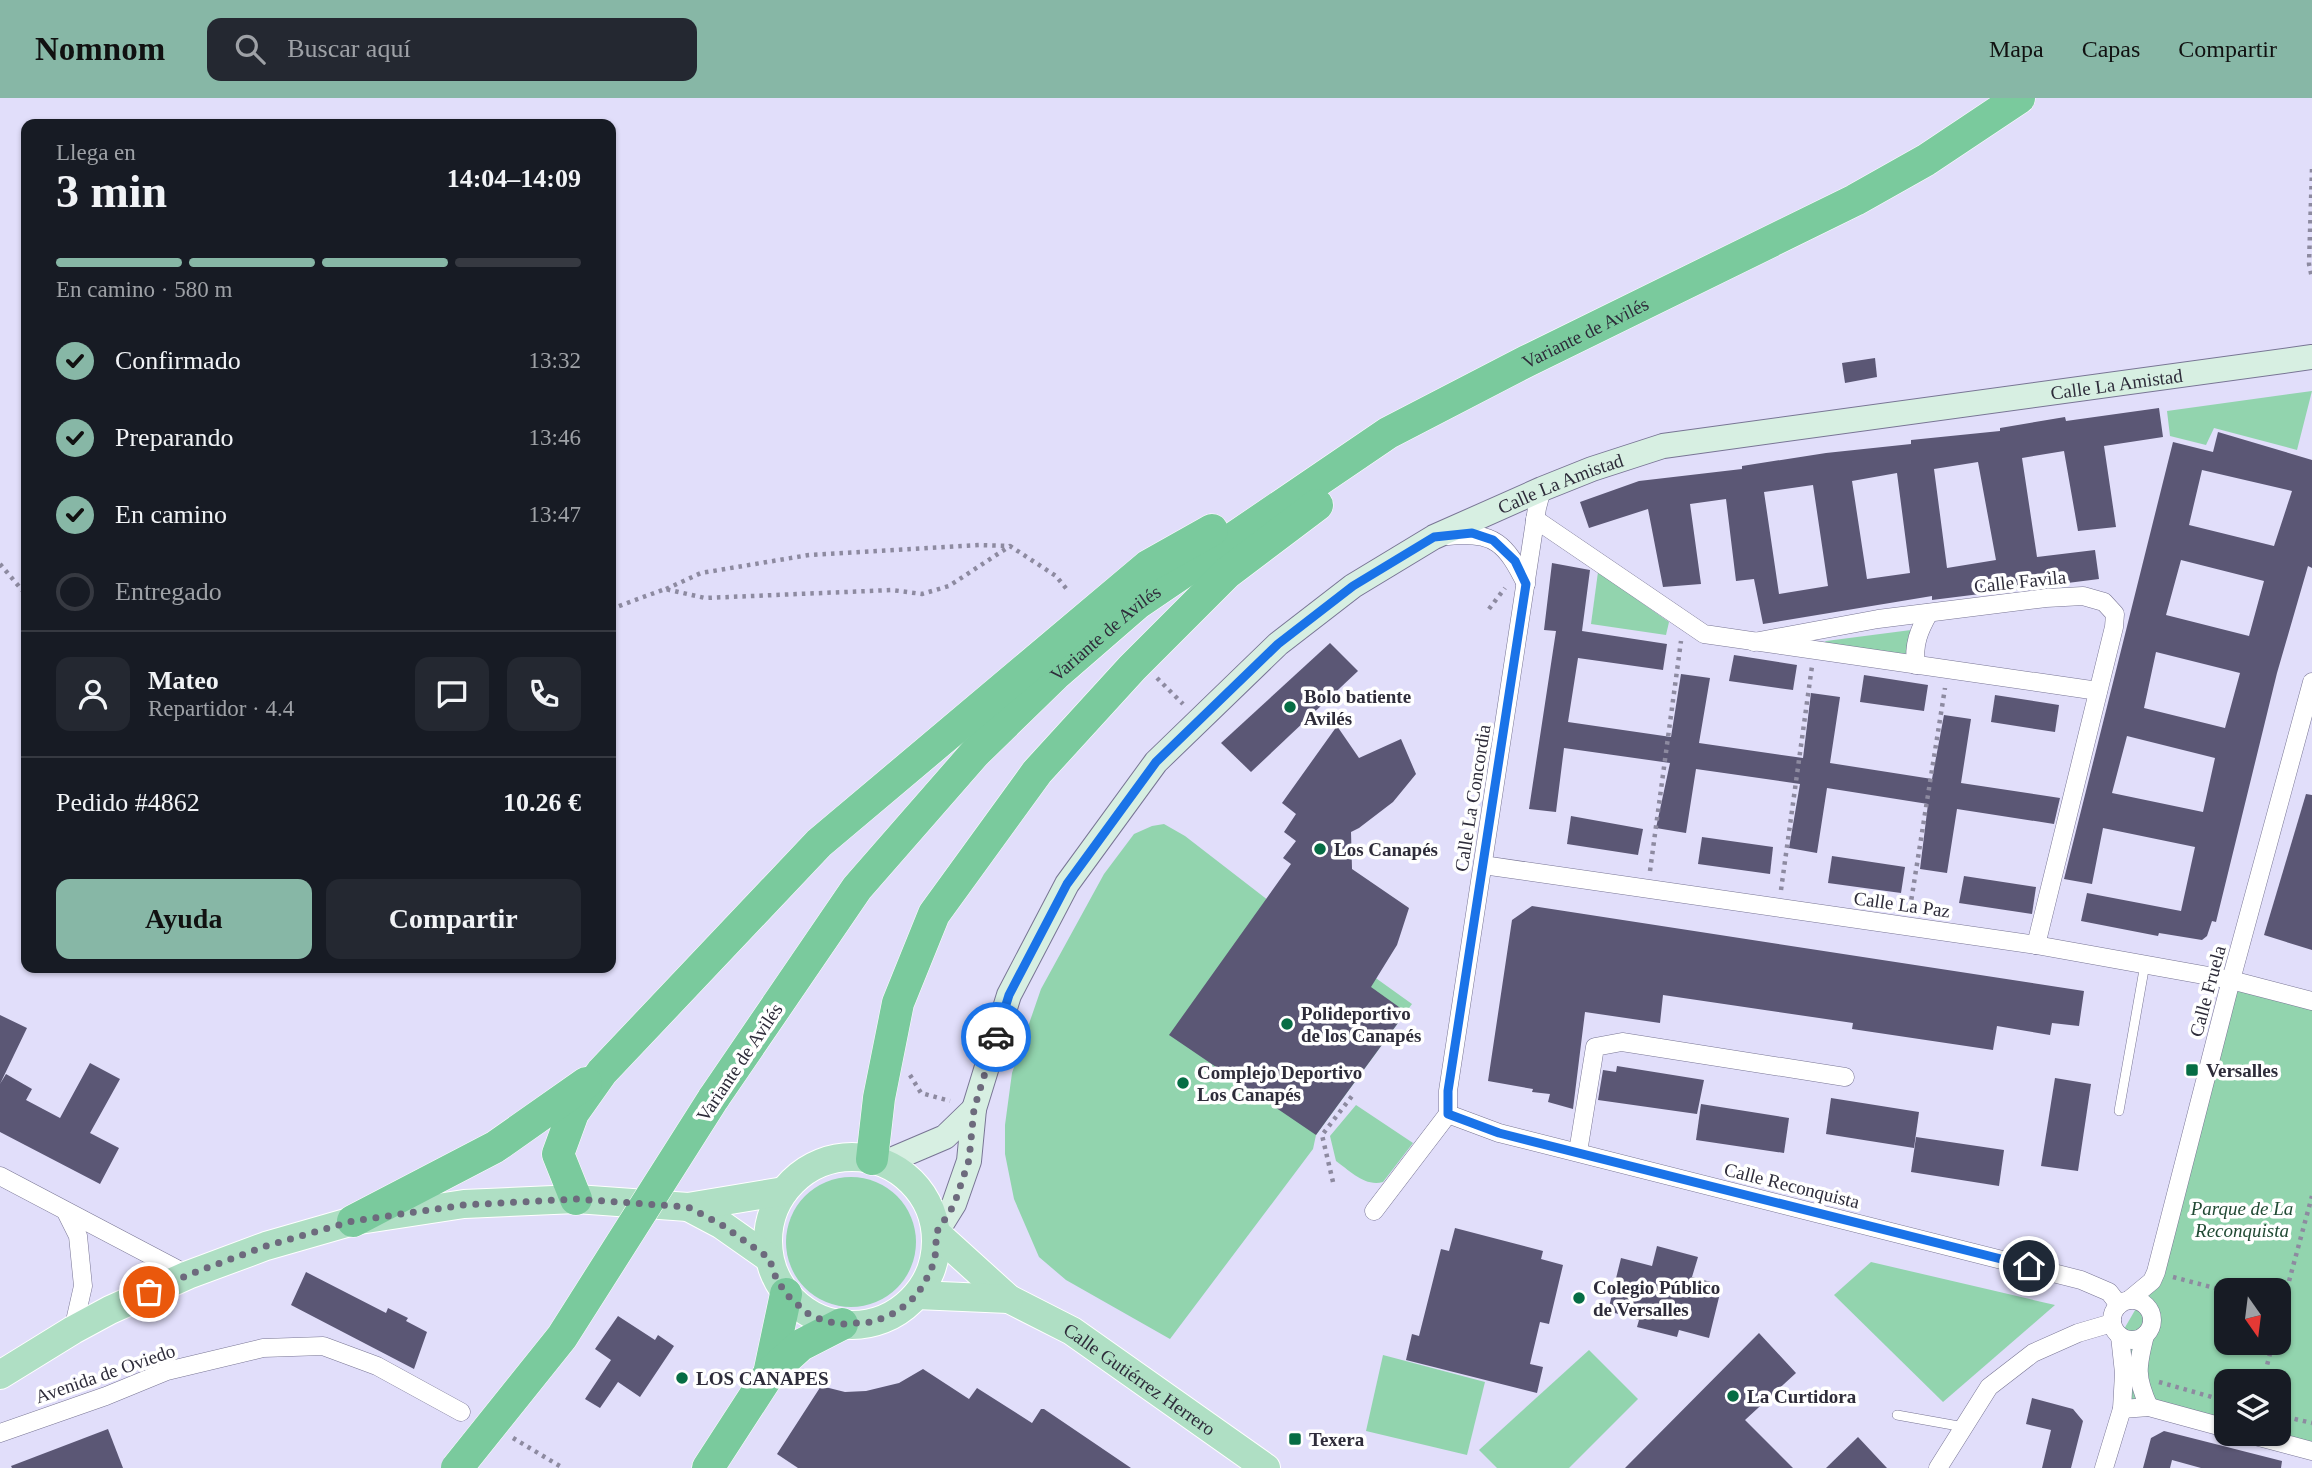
<!DOCTYPE html>
<html lang="es">
<meta charset="utf-8">
<style>
body{margin:0;font-family:"Times New Roman",serif;background:#242831;color:#f1f3f6;height:100vh;display:flex;flex-direction:column;font-size:26px;white-space:nowrap}
*{box-sizing:border-box;margin:0}
p{font-size:23px;color:#9ea1a6}
.icon{flex:none;width:38px;height:38px;fill:none;stroke:currentColor;stroke-width:2;stroke-linecap:round;stroke-linejoin:round}
.map{position:relative;flex:1;overflow:hidden}
.drawer{position:absolute;left:21px;top:21px;width:595px;height:854px;display:flex;flex-direction:column;background:#171b24;border-radius:14px;box-shadow:0 2px 5px #0004}
.drawer>*{flex:none}
.needle{width:46px;rotate:166deg}
.tools{position:absolute;left:2214px;top:1180px;display:grid;gap:14px}
.tools a{display:grid;place-items:center;width:77px;height:77px;border-radius:14px;background:#171b24;box-shadow:0 2px 5px #0004;font-size:35px}
.pin{position:absolute;display:grid;place-items:center;width:60px;height:60px;color:#fff;margin:-30px;border:4px solid #fff;border-radius:50%;box-shadow:0 2px 7px #0007}
.courier{position:absolute;display:grid;place-items:center;width:70px;height:70px;margin:-35px;border:5px solid #1a73e8;border-radius:50%;background:#fff;color:#222;box-shadow:0 2px 9px #0007}
.overview em{font-style:normal;font-weight:600}
.overview div{display:flex;flex-direction:column-reverse}
.overview{display:flex;align-items:center;justify-content:space-between;height:119px;padding:0 35px}
h1{font-size:46px;font-weight:600;line-height:52px}
.bar{display:grid;grid-template-columns:repeat(4,1fr);gap:10px 7px;align-content:center;height:84px;padding:0 35px}
.bar i{height:9px;border-radius:5px;background:#363941}
.bar .active{background:#87b7a6}
.bar p{grid-column:span 4}
.line{display:flex;align-items:center;gap:18px;padding:0 35px;border-top:2px solid #363941}
.line div{flex:1}
.round{display:grid;place-items:center;flex:none;width:74px;height:74px;border-radius:14px;background:#242831}
ol{padding:0 35px;list-style:none}
li{display:flex;align-items:center;gap:21px;height:77px}
li p{margin-inline-start:auto}
li .icon{padding:7px;border-radius:50%;background:#87b7a6;color:#111;stroke-width:4}
li:last-child{color:#9ea1a6}
li i{width:38px;height:38px;border:4px solid #363941;border-radius:50%}
.button{display:flex;gap:14px;margin-top:auto;padding:14px 35px}
.button a{flex:1;height:80px;border-radius:14px;background:#87b7a6;color:#111;font-size:28px;font-weight:600;line-height:80px;text-align:center}
.button a+a{background:#242831;color:#f1f3f6}
header{display:flex;align-items:center;gap:42px;box-sizing:border-box;height:98px;padding:0 35px;background:#87b7a6;color:#111}
header strong{font-size:33px}
nav{display:flex;gap:38px;margin-inline-start:auto;font-size:24px}
.search{width:490px;height:63px;background:#242831;display:flex;align-items:center;gap:18px;box-sizing:border-box;padding:0 24px;border-radius:14px;color:#9ea1a6;font-size:26px}
.map>svg:first-child{display:block}
.green{fill:#92d4ae;fill-rule:evenodd}
.building{fill:#5b5775;fill-rule:evenodd}
.lines{fill:none;stroke-linecap:round;stroke-linejoin:round}
.lane-casing{stroke:#787594;stroke-width:10}
.street-casing{stroke:#787594;stroke-width:19}
.secondary-casing{stroke:#787594;stroke-width:26}
.primary-casing{stroke:#fff;stroke-width:30}
.highway-casing{stroke:#fff;stroke-width:33}
.path{stroke:#8d8aa0;stroke-width:4.5;stroke-dasharray:3.5 5;stroke-linecap:butt}
.lane{stroke:#fff;stroke-width:9}
.street{stroke:#fff;stroke-width:18}
.secondary{stroke:#d7efe2;stroke-width:24}
.primary{stroke:#afdfc4;stroke-width:28}
.highway{stroke:#7aca9d;stroke-width:32}
.highway-bridge-casing{stroke:#fff;stroke-width:33;stroke-linecap:butt}
.highway-bridge{stroke:#7aca9d;stroke-width:32}
.done{stroke:#6d6a7d;stroke-width:7;stroke-dasharray:0 12.6}
.route{stroke:#1a73e8;stroke-width:9}
.poi-dot{fill:#066d44;stroke:#fff;stroke-width:2.5}
.labels{text-anchor:middle;stroke-width:7;stroke-linejoin:round;paint-order:stroke}
.street-label{font-size:19px;fill:#2e2c3a;stroke:#fff}
.poi-label{font-size:19px;font-weight:bold;fill:#2e2c3a;stroke:#fff;text-anchor:start}
.park-label{font-size:19px;font-style:italic;fill:#214a34;stroke:#fff}
</style>
<header>
<strong>Nomnom</strong>
<div class="search"><svg class="icon" aria-label="search" viewBox="0 0 24 24"><circle cx="10" cy="10" r="6"/><path d="M15 15l6 6"/></svg>Buscar aquí</div>
<nav><a>Mapa</a><a>Capas</a><a>Compartir</a></nav>
</header>
<div class="map">
<svg width="2312" height="1370" viewBox="0 0 2312 1370">
<rect width="100%" height="100%" fill="#e1defa"/>
<g class="green">
<path d="M 2312,293 L 2297,352 L 2214,330 L 2206,347 L 2170,338 L 2167,313 Z"/>
<path d="M 1598,474 L 1669,524 L 1666,537 L 1591,526 Z"/>
<path d="M 1911,532 L 1907,553 L 1904,558 L 1822,546 L 1826,543 Z"/>
<path d="M 1164,726 L 1185,738 L 1278,810 L 1412,906 L 1316,1037 L 1313,1051 L 1170,1241 L 1066,1182 L 1039,1159 L 1014,1101 L 1005,1056 L 1005,1027 L 1012,975 L 1041,891 L 1104,776 L 1134,736 L 1152,728 Z"/>
<path d="M 2231,882 L 2312,903 L 2312,1353 L 2278,1335 L 2278,1283 L 2226,1283 L 2226,1330 L 2122,1311 L 2120,1238 L 2152,1183 ZM 2226,1192 L 2278,1192 L 2278,1244 L 2226,1244 Z"/>
<path d="M 1356,1007 L 1413,1045 L 1383,1084 C 1365,1089 1350,1073 1336,1063 L 1330,1038 Z"/>
<circle cx="851" cy="1144" r="65"/>
<path d="M 1871,1164 L 2055,1207 L 1943,1304 L 1834,1197 Z"/>
<path d="M 1589,1252 L 1638,1301 L 1569,1370 L 1497,1370 L 1479,1352 Z"/>
<path d="M 1383,1257 L 1485,1284 L 1467,1357 L 1366,1333 Z"/>
</g>
<g class="building">
<path d="M 1875,260 L 1877,279 L 1845,285 L 1842,265 Z"/>
<path d="M 2159,310 L 2163,339 L 2104,348 L 2116,429 L 2078,433 L 2064,353 L 2022,360 L 2037,459 L 2095,452 L 2099,481 L 1932,502 L 1932,498 L 1763,526 L 1754,481 L 1736,483 L 1726,401 L 1690,406 L 1701,486 L 1663,489 L 1648,411 L 1589,430 L 1580,404 L 1639,383 L 1742,371 L 1742,368 L 1826,355 L 1911,346 L 1911,342 L 2000,333 L 2000,330 L 2065,319 L 2066,323 ZM 1978,364 L 1996,462 L 1947,470 L 1934,371 ZM 1897,375 L 1910,475 L 1867,481 L 1852,383 ZM 1813,387 L 1828,488 L 1779,496 L 1764,394 Z"/>
<path d="M 2218,334 L 2312,362 L 2312,470 L 2308,468 L 2277,575 L 2216,824 L 2212,823 L 2207,838 L 2202,842 L 2159,835 L 2158,838 L 2081,823 L 2087,795 L 2181,813 L 2195,749 L 2103,730 L 2092,786 L 2064,781 L 2173,344 L 2213,354 ZM 2202,372 L 2292,393 L 2274,448 L 2189,427 ZM 2181,462 L 2264,483 L 2249,538 L 2166,517 ZM 2156,554 L 2240,575 L 2225,630 L 2144,610 ZM 2127,638 L 2215,660 L 2203,714 L 2112,695 Z"/>
<path d="M 1552,465 L 1590,472 L 1582,533 L 1667,546 L 1663,572 L 1578,560 L 1568,624 L 1671,639 L 1681,576 L 1710,580 L 1699,645 L 1803,660 L 1811,595 L 1840,599 L 1830,665 L 1932,681 L 1944,617 L 1971,621 L 1961,685 L 2060,700 L 2054,726 L 1957,711 L 1947,775 L 1920,771 L 1928,706 L 1827,690 L 1817,755 L 1789,750 L 1800,686 L 1696,671 L 1686,735 L 1656,730 L 1670,665 L 1564,650 L 1556,714 L 1529,711 L 1556,533 L 1544,532 Z"/>
<path d="M 1330,545 L 1358,573 L 1251,674 L 1221,645 Z"/>
<path d="M 1734,557 L 1797,567 L 1793,592 L 1729,583 Z"/>
<path d="M 1864,577 L 1928,587 L 1924,613 L 1860,604 Z"/>
<path d="M 1995,597 L 2059,607 L 2055,634 L 1991,624 Z"/>
<path d="M 1337,628 L 1359,660 L 1401,641 L 1416,676 L 1393,704 L 1359,730 L 1351,734 L 1352,771 L 1409,810 L 1397,847 L 1371,889 L 1406,914 L 1316,1037 L 1169,937 L 1291,766 L 1283,760 L 1296,743 L 1284,734 L 1296,716 L 1282,705 Z"/>
<path d="M 2306,696 L 2312,697 L 2312,852 L 2264,837 Z"/>
<path d="M 1571,718 L 1643,731 L 1638,757 L 1567,746 Z"/>
<path d="M 1702,739 L 1773,749 L 1770,776 L 1698,766 Z"/>
<path d="M 1832,758 L 1905,769 L 1901,795 L 1828,785 Z"/>
<path d="M 1964,778 L 2036,789 L 2032,816 L 1959,805 Z"/>
<path d="M 1532,808 L 2084,893 L 2079,928 L 2052,925 L 2050,937 L 1997,928 L 1993,952 L 1852,931 L 1853,925 L 1663,897 L 1660,925 L 1585,914 L 1573,1011 L 1548,1004 L 1550,996 L 1532,994 L 1533,991 L 1488,983 L 1512,822 Z"/>
<path d="M 0,917 L 27,930 L 0,986 L 6,976 L 32,991 L 26,1002 L 60,1020 L 90,965 L 120,981 L 90,1035 L 119,1050 L 100,1086 L 0,1034 Z"/>
<path d="M 1617,968 L 1704,982 L 1697,1016 L 1598,1002 L 1603,972 L 1616,974 Z"/>
<path d="M 2055,980 L 2091,986 L 2078,1073 L 2041,1068 Z"/>
<path d="M 1831,1000 L 1919,1014 L 1914,1050 L 1826,1036 Z"/>
<path d="M 1701,1006 L 1789,1020 L 1784,1055 L 1696,1042 Z"/>
<path d="M 1916,1039 L 2004,1052 L 1999,1088 L 1911,1074 Z"/>
<path d="M 1455,1130 L 1543,1153 L 1541,1161 L 1563,1167 L 1549,1226 L 1540,1224 L 1530,1266 L 1543,1269 L 1537,1295 L 1406,1262 L 1412,1236 L 1419,1238 L 1441,1151 L 1449,1153 Z"/>
<path d="M 1657,1148 L 1698,1159 L 1692,1179 L 1722,1187 L 1709,1240 L 1679,1232 L 1677,1239 L 1637,1229 L 1639,1222 L 1608,1213 L 1621,1160 L 1652,1168 Z"/>
<path d="M 306,1174 L 386,1215 L 388,1210 L 408,1220 L 406,1223 L 427,1234 L 414,1271 L 291,1207 Z"/>
<path d="M 618,1218 L 655,1242 L 658,1237 L 674,1248 L 640,1299 L 618,1284 L 600,1310 L 585,1301 L 611,1262 L 595,1251 Z"/>
<path d="M 1759,1235 L 1796,1275 L 1745,1322 L 1793,1370 L 1625,1370 Z"/>
<path d="M 923,1271 L 969,1301 L 977,1290 L 1032,1325 L 1041,1311 L 1044,1311 L 1131,1370 L 798,1370 L 777,1356 L 821,1288 L 845,1294 L 866,1293 L 899,1285 Z"/>
<path d="M 2032,1300 L 2073,1311 L 2083,1323 L 2071,1370 L 2042,1370 L 2051,1332 L 2026,1326 Z"/>
<path d="M 108,1331 L 123,1370 L 12,1370 L 11,1368 Z"/>
<path d="M 2164,1333 L 2282,1363 L 2281,1370 L 2201,1370 L 2172,1362 L 2170,1370 L 2143,1370 L 2151,1340 Z"/>
<path d="M 1858,1339 L 1887,1370 L 1826,1370 Z"/>
</g>
<g class="lines">
<defs>
<g id="lane">
<path d="M 2119,1013 L 2145,866"/>
<path d="M 1897,1317 L 1964,1329"/>
</g>
<g id="street">
<path d="M 1535,421 L 1704,536 L 2098,593"/>
<path d="M 1448,438 C 1495,433 1506,446 1526,486"/>
<path d="M 1754,544 L 1878,521 L 2046,500 L 2083,498 L 2104,504 L 2115,516 L 2114,529 L 2036,847"/>
<path d="M 1916,567 C 1913,547 1919,532 1929,515"/>
<path d="M 1483,767 L 2036,847 L 2231,882 L 2312,903"/>
<path d="M 1448,1016 L 1499,1035 L 2081,1182 L 2109,1194 L 2119,1207"/>
<path d="M 1448,1016 L 1448,993 L 1537,410 L 1542,391"/>
<path d="M 1578,1054 L 1595,949 L 1622,944 L 1845,979"/>
<path d="M 0,1078 L 188,1177"/>
<path d="M 1374,1113 L 1448,1016"/>
<path d="M 66,1114 L 78,1138 L 83,1188 L 73,1232"/>
<path d="M 2129,1202 L 2152,1183 L 2156,1174 L 2231,882 L 2312,584"/>
<circle cx="2132" cy="1222" r="20"/>
<path d="M 2145,1237 C 2137,1269 2135,1278 2149,1309"/>
<path d="M 2122,1311 L 2149,1309 L 2226,1330"/>
<path d="M 0,1335 L 106,1298 L 167,1273 L 263,1250 L 323,1248 L 377,1268 L 461,1314"/>
<path d="M 2244,1335 L 2312,1353"/>
<path d="M 1938,1370 L 1989,1289 L 2033,1255 L 2078,1235 L 2112,1225"/>
<path d="M 2104,1370 L 2122,1311 L 2124,1275 L 2120,1238"/>
</g>
<g id="secondary">
<path d="M 884,1065 L 945,1039 L 974,1011"/>
<path id="s1" d="M 936,1135 L 954,1106 L 969,1063 L 974,1011 L 1009,897 L 1067,786 L 1156,664 L 1278,546 L 1353,488 L 1434,439 L 1542,391 L 1592,371 L 1663,348 L 2312,259"/>
</g>
<g id="primary">
<circle cx="852" cy="1143" r="84"/>
<path d="M 688,1109 L 722,1127 L 769,1160"/>
<path id="s2" d="M 936,1135 L 1009,1201 L 1072,1233 L 1266,1370"/>
<path d="M 917,1197 L 1009,1201"/>
<path d="M 0,1277 L 73,1232 L 110,1212 L 188,1177 L 266,1148 L 353,1123 L 464,1106 L 576,1101 L 688,1109 L 784,1093"/>
</g>
<g id="highway">
<path id="s3" d="M 713,1001 L 857,790 L 975,655 L 1055,577 L 1138,505 L 1388,335 L 1527,263 L 1855,102 L 1926,62 L 2019,0"/>
<path d="M 872,1061 L 879,1000 L 898,905 L 934,816 L 1037,674 L 1132,570 L 1227,475 L 1317,407"/>
<path d="M 576,1101 L 558,1056 L 573,1015 L 602,974 L 819,745 L 1148,468 L 1212,432"/>
<path d="M 353,1123 L 495,1049 L 586,985"/>
<path d="M 769,1276 L 786,1196"/>
<path d="M 708,1370 L 769,1276 L 801,1247 L 842,1226"/>
</g>
</defs>
<use href="#lane" class="lane-casing"/>
<use href="#street" class="street-casing"/>
<use href="#secondary" class="secondary-casing"/>
<use href="#primary" class="primary-casing"/>
<use href="#highway" class="highway-casing"/>
<g class="path">
<path d="M 2312,71 L 2309,166 L 2312,180"/>
<path d="M 0,466 L 22,492 L 26,494"/>
<path d="M 666,491 L 701,475 L 809,457 L 980,447 L 1009,448"/>
<path d="M 611,511 L 665,491 L 705,500 L 892,492 L 922,496 L 949,488 L 1010,448 L 1056,478 L 1069,494"/>
<path d="M 1489,511 L 1505,490"/>
<path d="M 1157,580 L 1183,606"/>
<path d="M 1650,773 L 1681,543"/>
<path d="M 1781,792 L 1812,568"/>
<path d="M 1910,810 L 1945,590"/>
<path d="M 910,977 L 921,995 L 950,1003"/>
<path d="M 1333,1084 L 1322,1037 L 1352,998"/>
<path d="M 2173,1179 L 2226,1193"/>
<path d="M 2278,1224 L 2312,1098"/>
<path d="M 2263,1283 L 2273,1244"/>
<path d="M 2159,1284 L 2226,1303"/>
<path d="M 2278,1317 L 2312,1325"/>
<path d="M 513,1340 L 563,1370"/>
</g>
<use href="#lane" class="lane"/>
<use href="#street" class="street"/>
<use href="#secondary" class="secondary"/>
<use href="#primary" class="primary"/>
<use href="#highway" class="highway"/>
<defs>
<path id="highway-bridge" d="M 457,1370 L 562,1239 L 713,1001"/>
</defs>
<use href="#highway-bridge" class="highway-bridge-casing"/>
<use href="#highway-bridge" class="highway-bridge"/>
</g>
<g class="lines">
<path class="done" d="M 149,1194 L 188,1177 L 266,1148 L 353,1123 L 464,1107 L 576,1101 L 688,1109 L 722,1127 L 769,1160 L 776,1180 L 786,1196 L 807,1215 L 824,1223 L 842,1226 L 873,1224 L 897,1214 L 917,1197 L 931,1173 L 936,1154 L 936,1135 L 954,1107 L 969,1062 L 974,1011 L 996,939"/>
<path class="route" d="M 996,939 L 1009,897 L 1067,786 L 1156,664 L 1278,546 L 1353,488 L 1434,439 L 1472,435 L 1493,442 L 1515,463 L 1526,486 L 1448,993 L 1448,1016 L 1499,1035 L 2029,1168"/>
</g>
<g class="poi-dot">
<circle cx="1290" cy="609" r="7"/>
<circle cx="1320" cy="751" r="7"/>
<circle cx="1287" cy="926" r="7"/>
<rect x="2185" y="965" width="14" height="14" rx="3.5"/>
<circle cx="1183" cy="985" r="7"/>
<circle cx="1579" cy="1200" r="7"/>
<circle cx="682" cy="1280" r="7"/>
<circle cx="1733" cy="1298" r="7"/>
<rect x="1288" y="1334" width="14" height="14" rx="3.5"/>
</g>
<g class="labels">
<g class="street-label">
<text dy="7" stroke="none"><textPath href="#s3" startOffset="1180">Variante de Avilés</textPath></text>
<text dy="7" stroke="none"><textPath href="#s1" startOffset="1591">Calle La Amistad</textPath></text>
<text dy="7" stroke="none"><textPath href="#s1" startOffset="1024">Calle La Amistad</textPath></text>
<text transform="translate(2020 483) rotate(-6)" y="7">Calle Favila</text>
<text dy="7" stroke="none"><textPath href="#s3" startOffset="612">Variante de Avilés</textPath></text>
<text transform="translate(1472 700) rotate(-81)" y="7">Calle La Concordia</text>
<text transform="translate(1902 806) rotate(8)" y="7">Calle La Paz</text>
<text transform="translate(2207 893) rotate(-75)" y="7">Calle Fruela</text>
<text transform="translate(739 964) rotate(-56)" y="7">Variante de Avilés</text>
<text transform="translate(1792 1087) rotate(14)" y="7">Calle Reconquista</text>
<text transform="translate(105 1275) rotate(-19)" y="7">Avenida de Oviedo</text>
<text dy="7" stroke="none"><textPath href="#s2" startOffset="252">Calle Gutiérrez Herrero</textPath></text>
</g>
<g class="poi-label">
<text x="1304" y="605">Bolo batiente<tspan x="1304" dy="22">Avilés</tspan></text>
<text x="1334" y="758">Los Canapés</text>
<text x="1301" y="922">Polideportivo<tspan x="1301" dy="22">de los Canapés</tspan></text>
<text x="2206" y="979">Versalles</text>
<text x="1197" y="981">Complejo Deportivo<tspan x="1197" dy="22">Los Canapés</tspan></text>
<text x="1593" y="1196">Colegio Público<tspan x="1593" dy="22">de Versalles</tspan></text>
<text x="696" y="1287">LOS CANAPES</text>
<text x="1747" y="1305">La Curtidora</text>
<text x="1309" y="1348">Texera</text>
</g>
<g class="park-label">
<text x="2242" y="1117">Parque de La<tspan x="2242" dy="22">Reconquista</tspan></text>
</g>
</g>
</svg>
<div class="tools">
<a><svg class="needle" viewBox="-14 -14 28 28"><path d="M0-13l5 13h-10z" fill="#e53935"/><path d="M0 13l5-13h-10z" fill="#9ea1a6"/></svg></a>
<a><svg class="icon" aria-label="layers" viewBox="0 0 24 24"><path d="M12 4l9 5-9 5-9-5zM3 14l9 5 9-5"/></svg></a>
</div>
<div class="pin" style="left:149px;top:1194px;background:#ea580c"><svg class="icon" aria-label="bag" viewBox="0 0 24 24"><path d="M5 8h14l-1 12H6zM9 8a3 3 0 0 1 6 0"/></svg></div>
<div class="pin" style="left:2029px;top:1168px;background:#1f2937"><svg class="icon" aria-label="home" viewBox="0 0 24 24"><path d="M3 11l9-7 9 7M6 9v11h12V9"/></svg></div>
<div class="courier" style="left:996px;top:939px"><svg class="icon" aria-label="car" viewBox="0 0 24 24"><path d="M5 17H2v-5l4-1 3-4h7l3 4 3 1v5h-3M9 17h6M6 11h13"/><circle cx="7" cy="17" r="2"/><circle cx="17" cy="17" r="2"/></svg></div>
<section class="drawer">
<div class="overview"><div><h1>3 min</h1><p>Llega en</p></div><em>14:04–14:09</em></div>
<div class="bar"><i class="active"></i><i class="active"></i><i class="active"></i><i></i><p>En camino · 580 m</p></div>
<ol>
<li><svg class="icon" aria-label="check" viewBox="0 0 24 24"><path d="M5 12l5 5 9-10"/></svg>Confirmado<p>13:32</p></li>
<li><svg class="icon" aria-label="check" viewBox="0 0 24 24"><path d="M5 12l5 5 9-10"/></svg>Preparando<p>13:46</p></li>
<li><svg class="icon" aria-label="check" viewBox="0 0 24 24"><path d="M5 12l5 5 9-10"/></svg>En camino<p>13:47</p></li>
<li><i></i>Entregado</li>
</ol>
<div class="line" style="height:126px"><a class="round"><svg class="icon" aria-label="person" viewBox="0 0 24 24"><circle cx="12" cy="8" r="4"/><path d="M4 21q1-7 8-7t8 7"/></svg></a><div><b>Mateo</b><p>Repartidor · 4.4</p></div><a class="round"><svg class="icon" aria-label="chat" viewBox="0 0 24 24"><path d="M4 5h16v11H9l-5 4z"/></svg></a><a class="round"><svg class="icon" aria-label="phone" viewBox="0 0 24 24"><path d="M5 4h4l2 5-3 2q2 4 5 5l2-3 5 2v4C11 20 4 13 5 4z"/></svg></a></div>
<div class="line" style="height:91px"><div>Pedido #4862</div><b>10.26 €</b></div>
<div class="button"><a>Ayuda</a><a>Compartir</a></div>
</section>
</div>
